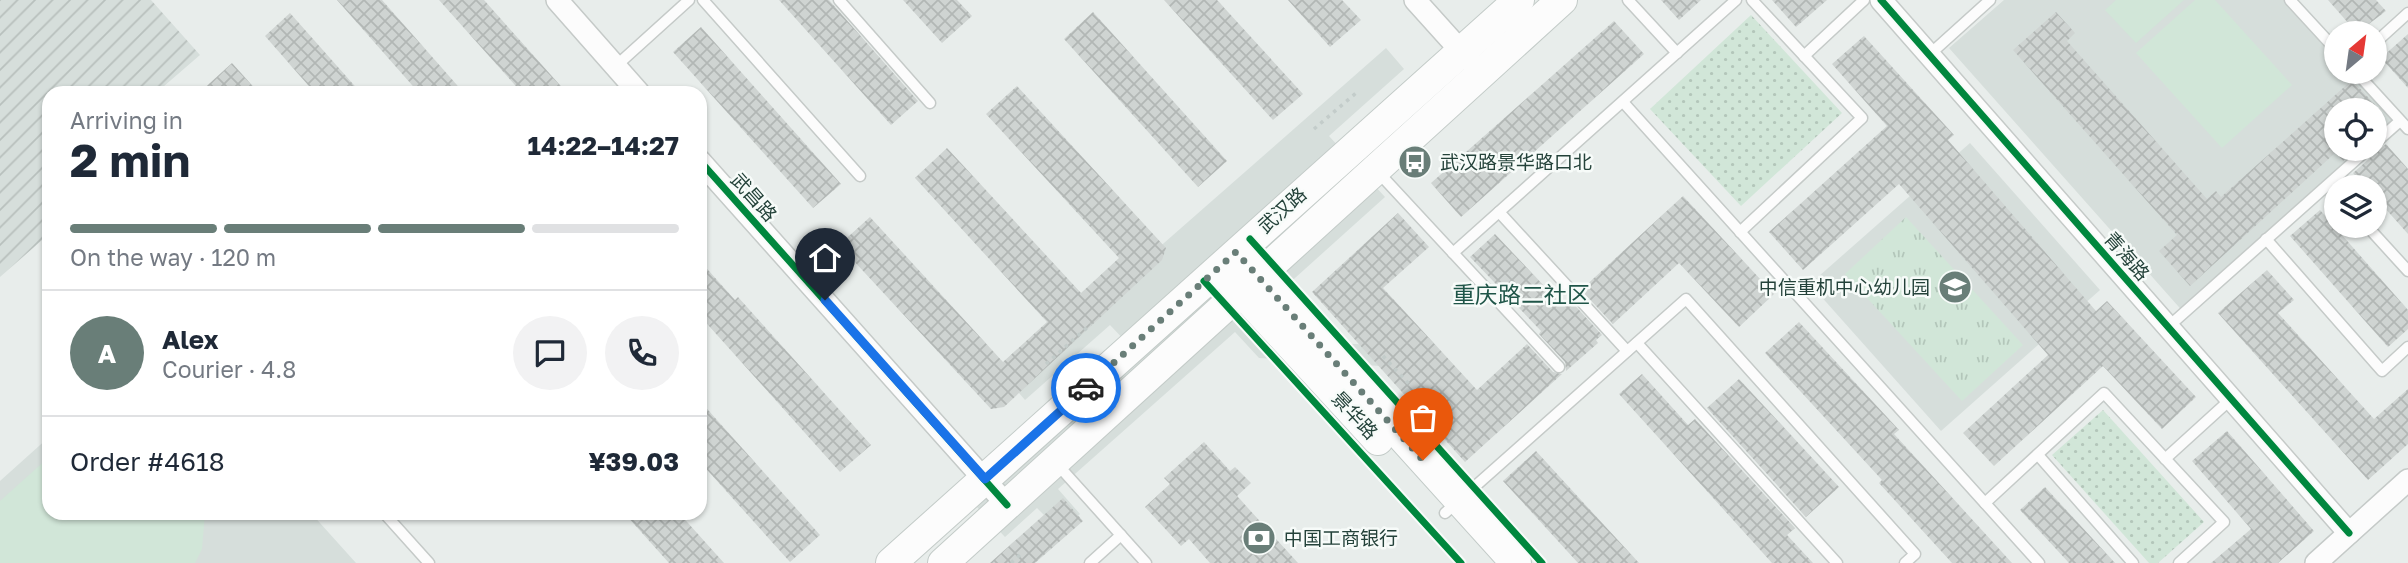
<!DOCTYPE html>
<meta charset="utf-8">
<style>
body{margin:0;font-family:"Golos Text","Noto Sans SC",sans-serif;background:#f2f2f3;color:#1f2937;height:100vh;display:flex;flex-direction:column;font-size:26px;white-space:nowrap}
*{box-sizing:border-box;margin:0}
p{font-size:23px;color:#747a83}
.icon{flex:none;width:38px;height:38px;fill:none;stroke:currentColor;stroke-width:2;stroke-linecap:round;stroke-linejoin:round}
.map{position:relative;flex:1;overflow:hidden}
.panel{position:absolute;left:42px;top:86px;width:665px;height:434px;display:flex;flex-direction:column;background:#fff;border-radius:21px;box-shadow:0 2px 5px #0004}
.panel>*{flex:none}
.needle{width:46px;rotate:29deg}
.controls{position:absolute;left:2324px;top:21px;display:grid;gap:14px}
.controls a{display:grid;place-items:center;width:63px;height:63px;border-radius:50%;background:#fff;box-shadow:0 2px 5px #0004;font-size:35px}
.pin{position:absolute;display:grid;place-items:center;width:60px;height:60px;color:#fff;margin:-72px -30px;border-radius:50% 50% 50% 0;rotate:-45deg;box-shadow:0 0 7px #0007}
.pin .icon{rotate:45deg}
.courier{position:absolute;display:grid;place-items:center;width:70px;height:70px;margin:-35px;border:5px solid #1a73e8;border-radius:50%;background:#fff;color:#222;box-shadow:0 2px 9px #0007}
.summary em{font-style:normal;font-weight:700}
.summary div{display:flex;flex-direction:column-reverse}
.summary{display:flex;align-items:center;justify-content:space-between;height:119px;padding:0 28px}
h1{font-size:46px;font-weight:700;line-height:52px}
.bar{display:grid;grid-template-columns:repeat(4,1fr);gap:10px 7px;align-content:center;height:84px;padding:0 28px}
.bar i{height:9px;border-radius:5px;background:#e0e1e3}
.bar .active{background:#697e78}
.bar p{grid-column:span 4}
.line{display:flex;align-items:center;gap:18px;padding:0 28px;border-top:2px solid #e0e1e3}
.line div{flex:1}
.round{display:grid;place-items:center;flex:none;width:74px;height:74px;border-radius:37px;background:#f2f2f3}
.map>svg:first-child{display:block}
.built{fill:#d6dedb}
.industrial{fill:url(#industrial-furrows)}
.grass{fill:url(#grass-dots)}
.park{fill:url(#park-tufts)}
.garden{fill:#d1e6d8}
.building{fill:url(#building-cross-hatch)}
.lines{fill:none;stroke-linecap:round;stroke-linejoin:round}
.lane-casing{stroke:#c5cac8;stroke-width:13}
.street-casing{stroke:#c5cac8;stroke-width:24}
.secondary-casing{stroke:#c3cbc8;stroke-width:32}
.path{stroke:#c3ccca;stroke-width:3.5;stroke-dasharray:3.5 5;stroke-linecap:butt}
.lane{stroke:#fcfcfc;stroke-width:10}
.street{stroke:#fcfcfc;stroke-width:21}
.secondary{stroke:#fcfcfc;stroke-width:30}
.cycleway-casing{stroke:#f7fbf9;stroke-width:11}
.cycleway{stroke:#00873e;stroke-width:7}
.done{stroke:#697e78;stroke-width:7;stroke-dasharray:0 12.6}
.route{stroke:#1a73e8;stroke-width:9}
.labels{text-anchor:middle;stroke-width:5;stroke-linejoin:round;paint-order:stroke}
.poi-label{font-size:19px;fill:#24423a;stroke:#f7fbf9;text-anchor:start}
.street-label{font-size:19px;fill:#24423a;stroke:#f7fbf9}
.quarter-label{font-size:23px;fill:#1f5548;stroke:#f7fbf9}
</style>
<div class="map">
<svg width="2408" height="563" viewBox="0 0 2408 563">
<defs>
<pattern id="industrial-furrows" width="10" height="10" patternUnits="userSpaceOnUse" patternTransform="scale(1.75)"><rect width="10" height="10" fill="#d6dedb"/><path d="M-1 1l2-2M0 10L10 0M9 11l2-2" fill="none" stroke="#b8c0bd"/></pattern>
<pattern id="grass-dots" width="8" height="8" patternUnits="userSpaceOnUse" patternTransform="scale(1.75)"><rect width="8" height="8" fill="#d1e6d8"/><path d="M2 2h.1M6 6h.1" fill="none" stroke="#b3c6ba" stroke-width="1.8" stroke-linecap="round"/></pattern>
<pattern id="park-tufts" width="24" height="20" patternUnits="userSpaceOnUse" patternTransform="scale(1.75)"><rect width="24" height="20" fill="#d1e6d8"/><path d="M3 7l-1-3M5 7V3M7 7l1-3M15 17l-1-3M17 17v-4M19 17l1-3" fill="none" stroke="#b3c6ba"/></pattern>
<pattern id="building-cross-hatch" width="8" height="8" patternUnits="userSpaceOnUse" patternTransform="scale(1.75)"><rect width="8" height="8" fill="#cfd4d2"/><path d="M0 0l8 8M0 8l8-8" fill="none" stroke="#b2b7b5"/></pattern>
</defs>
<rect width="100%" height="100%" fill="#e8edeb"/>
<g class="built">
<path d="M 2004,0 L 2297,0 L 2336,45 L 2336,72 L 2360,72 L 2405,122 L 2375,149 L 2375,110 L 2336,110 L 2336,149 L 2374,149 L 2186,315 L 1949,48 Z"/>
<path d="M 1386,48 L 1404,69 L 1329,136 L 1385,197 L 1255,314 L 1278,339 L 1386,346 L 1380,366 L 1259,358 L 1235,332 L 1058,489 L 1080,514 L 1026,563 L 1045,516 L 1037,508 L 1005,537 L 976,506 L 1129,345 L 1110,325 L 1025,400 L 1008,380 Z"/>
<path d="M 1970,143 L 2100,290 L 1941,431 L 1810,284 Z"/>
<path d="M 49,437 L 49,513 L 311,513 L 356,563 L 0,563 L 0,481 Z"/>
</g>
<path class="industrial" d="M 0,0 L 151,0 L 200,55 L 156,93 L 49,93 L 49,234 L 0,277 Z"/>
<g class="grass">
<path d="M 1751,15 L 1842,113 L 1741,206 L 1650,109 Z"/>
<path d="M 2103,410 L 2204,522 L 2158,563 L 2149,563 L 2052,455 Z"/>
</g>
<path class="park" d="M 1906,217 L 2023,345 L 1962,401 L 1845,274 Z"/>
<g class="garden">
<path d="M 2116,0 L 2184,0 L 2136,43 L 2105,10 Z"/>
<path d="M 2195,0 L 2215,0 L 2292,85 L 2222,148 L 2136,53 Z"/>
<path d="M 49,457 L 49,513 L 205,513 L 202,549 L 195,563 L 0,563 L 0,501 Z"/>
</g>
<g class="building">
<path d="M 337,0 L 382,0 L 464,93 L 419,93 Z"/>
<path d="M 439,0 L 484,0 L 567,93 L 522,93 Z"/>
<path d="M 779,0 L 829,0 L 918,101 L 891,125 Z"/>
<path d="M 903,0 L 957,0 L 972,16 L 942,43 Z"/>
<path d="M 1164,0 L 1217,0 L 1303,94 L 1273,120 Z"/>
<path d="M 1288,0 L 1342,0 L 1361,20 L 1330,47 Z"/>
<path d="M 1661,0 L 1701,0 L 1679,20 Z"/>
<path d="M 1772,0 L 1827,0 L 1796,27 Z"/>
<path d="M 2328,0 L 2376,0 L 2386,11 L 2357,33 Z"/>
<path d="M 1093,12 L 1227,161 L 1198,187 L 1064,39 Z"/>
<path d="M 2056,12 L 2075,33 L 2067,41 L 2207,199 L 2216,191 L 2221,197 L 2352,80 L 2380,110 L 2336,110 L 2336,149 L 2356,149 L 2343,161 L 2335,153 L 2190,286 L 2159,251 L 2177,235 L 2013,50 Z"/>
<path d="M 290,13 L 361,93 L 315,93 L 265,36 Z"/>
<path d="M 1614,21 L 1644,54 L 1461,217 L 1431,183 Z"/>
<path d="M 701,27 L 841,184 L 813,208 L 673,52 Z"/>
<path d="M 2408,34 L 2408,88 L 2381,58 Z"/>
<path d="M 1864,36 L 1954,135 L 1948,140 L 2096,311 L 2107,301 L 2196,397 L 2162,429 L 2103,366 L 1994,466 L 1963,433 L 2048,355 L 1899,184 L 1803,270 L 1769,232 L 1887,126 L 1832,64 Z"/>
<path d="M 232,63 L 259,93 L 199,93 Z"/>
<path d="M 1017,86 L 1166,248 L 1162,260 L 1004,407 L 991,409 L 839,245 L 870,217 L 1003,362 L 1047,322 L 915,178 L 947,148 L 1081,293 L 1119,258 L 986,114 Z"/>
<path d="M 2386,144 L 2408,169 L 2408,234 L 2375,197 L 2375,187 L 2366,187 L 2353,173 Z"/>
<path d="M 1683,196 L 1774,294 L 1739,327 L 1679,263 L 1613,324 L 1581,290 Z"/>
<path d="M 2320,210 L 2408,310 L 2408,329 L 2388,347 L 2290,236 Z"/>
<path d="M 1398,213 L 1429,247 L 1383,288 L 1477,390 L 1527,344 L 1553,372 L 1562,374 L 1465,462 L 1312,292 Z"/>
<path d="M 1495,234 L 1563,306 L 1570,300 L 1602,335 L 1596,340 L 1598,343 L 1566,371 L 1565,362 L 1539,334 L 1541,331 L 1470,257 Z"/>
<path d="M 700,261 L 735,300 L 738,297 L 871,445 L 840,472 L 700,316 Z"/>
<path d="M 2267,270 L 2294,300 L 2278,313 L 2374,419 L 2408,389 L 2408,444 L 2368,480 L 2218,313 Z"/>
<path d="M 1799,322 L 1899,430 L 1894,434 L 2012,563 L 1952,563 L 1879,483 L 1882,480 L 1765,353 Z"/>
<path d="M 1642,374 L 1688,425 L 1695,419 L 1795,528 L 1787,535 L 1813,563 L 1772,563 L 1619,394 Z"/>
<path d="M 1739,379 L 1839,487 L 1806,517 L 1707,408 Z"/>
<path d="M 700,401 L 820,535 L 790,562 L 700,462 Z"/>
<path d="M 2227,431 L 2314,531 L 2278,563 L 2211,563 L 2251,529 L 2192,461 Z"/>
<path d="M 1204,442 L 1230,471 L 1235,467 L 1251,483 L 1237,496 L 1298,563 L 1210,563 L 1189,539 L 1181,546 L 1145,507 L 1170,484 L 1164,478 Z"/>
<path d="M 1536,451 L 1569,487 L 1639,563 L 1578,563 L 1536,517 L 1503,481 Z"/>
<path d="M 2045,487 L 2115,563 L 2069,563 L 2020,510 Z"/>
<path d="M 1063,498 L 1083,521 L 1035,563 L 990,563 Z"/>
<path d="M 624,513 L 679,513 L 724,563 L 669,563 Z"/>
</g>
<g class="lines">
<defs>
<g id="lane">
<path d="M 703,0 L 860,176"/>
<path d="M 839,0 L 930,103"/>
<path d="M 1628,0 L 1677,53"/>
<path d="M 2290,0 L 2336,50"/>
<path d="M 2375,43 L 2408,13"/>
<path d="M 1929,55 L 1990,0"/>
<path d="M 1804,56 L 1864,0"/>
<path d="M 616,66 L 689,0"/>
<path d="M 2356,72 L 2408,129"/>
<path d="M 1623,102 L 2039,563"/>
<path d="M 2375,143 L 2400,121"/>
<path d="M 1378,172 L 1559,367"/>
<path d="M 1499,212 L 1627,351"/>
<path d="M 2367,226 L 2408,271"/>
<path d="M 1740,232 L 1862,118 L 1752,0"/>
<path d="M 2266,239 L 2382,371 L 2408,347"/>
<path d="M 1453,253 L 1736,0"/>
<path d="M 2168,327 L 2368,149"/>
<path d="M 1637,343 L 1837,563"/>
<path d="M 2038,455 L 2133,563"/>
<path d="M 2165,459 L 2231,399"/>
<path d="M 1057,464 L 1146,563"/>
<path d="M 1985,503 L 2104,393 L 2224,522 L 2179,563"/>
<path d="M 384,513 L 429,563"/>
<path d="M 1445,513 L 1686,299 L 1915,554 L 1905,563"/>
<path d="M 1090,563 L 1121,535"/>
</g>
<g id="street">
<path d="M 557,0 L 639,93"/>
<path d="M 1415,0 L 1469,60"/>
<path d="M 1881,0 L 2349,533"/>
<path d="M 700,161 L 1007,505"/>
<path d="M 2316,563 L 2408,480"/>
</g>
<g id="secondary">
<path d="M 1245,263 L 1516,563"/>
<path d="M 1229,278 L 1378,440"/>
<path d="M 891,563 L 1519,0"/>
<path d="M 943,563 L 1562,0"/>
</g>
</defs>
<use href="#lane" class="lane-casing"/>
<use href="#street" class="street-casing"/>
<use href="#secondary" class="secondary-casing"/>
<g class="path">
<path d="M 1314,129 L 1356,93"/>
<path d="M 1383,356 L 1410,385"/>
<path d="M 1046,364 L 1091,324"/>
<path d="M 1011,563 L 1021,554"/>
</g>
<use href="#lane" class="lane"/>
<use href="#street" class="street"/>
<use href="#secondary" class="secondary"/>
<defs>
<g id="cycleway">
<path d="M 1881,0 L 2349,533"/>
<path d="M 700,161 L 1007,505"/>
<path d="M 1250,239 L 1542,563"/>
<path d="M 1204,281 L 1461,563"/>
</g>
</defs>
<use href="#cycleway" class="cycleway-casing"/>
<use href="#cycleway" class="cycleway"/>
</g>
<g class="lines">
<path class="done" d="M 1086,388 L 1236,252 L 1423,460"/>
<path class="route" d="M 825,300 L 985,479 L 1086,388"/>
</g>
<defs>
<symbol id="bus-disc" viewBox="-11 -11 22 22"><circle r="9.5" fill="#697e78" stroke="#f7fbf9"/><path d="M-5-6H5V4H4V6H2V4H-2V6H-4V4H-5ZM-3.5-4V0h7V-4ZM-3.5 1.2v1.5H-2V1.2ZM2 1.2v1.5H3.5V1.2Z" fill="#fff"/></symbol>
<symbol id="school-disc" viewBox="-11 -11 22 22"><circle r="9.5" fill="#697e78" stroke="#f7fbf9"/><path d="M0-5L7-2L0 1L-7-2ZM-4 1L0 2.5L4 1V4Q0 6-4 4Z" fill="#fff"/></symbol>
<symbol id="bank-disc" viewBox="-11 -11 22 22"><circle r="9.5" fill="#697e78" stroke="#f7fbf9"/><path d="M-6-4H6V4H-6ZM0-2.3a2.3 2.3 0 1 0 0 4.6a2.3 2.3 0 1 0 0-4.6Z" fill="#fff"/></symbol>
</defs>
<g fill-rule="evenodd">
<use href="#bus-disc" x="1396" y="143" width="38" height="38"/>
<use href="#school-disc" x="1936" y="268" width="38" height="38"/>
<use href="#bank-disc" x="1240" y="519" width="38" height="38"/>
</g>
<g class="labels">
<g class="poi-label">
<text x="1440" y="169">武汉路景华路口北</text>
<text x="1930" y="294" text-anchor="end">中信重机中心幼儿园</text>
<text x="1284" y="545">中国工商银行</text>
</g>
<g class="street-label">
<text transform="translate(754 197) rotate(48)" y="7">武昌路</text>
<text transform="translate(1282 210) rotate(-42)" y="7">武汉路</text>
<text transform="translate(2127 256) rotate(49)" y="7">青海路</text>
<text transform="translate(1355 415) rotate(47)" y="7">景华路</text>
</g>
<g class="quarter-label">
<text x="1521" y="303">重庆路二社区</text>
</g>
</g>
</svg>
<div class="controls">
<a><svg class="needle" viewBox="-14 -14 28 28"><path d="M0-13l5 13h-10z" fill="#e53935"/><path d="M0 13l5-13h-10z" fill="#747a83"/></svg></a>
<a><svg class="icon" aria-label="locate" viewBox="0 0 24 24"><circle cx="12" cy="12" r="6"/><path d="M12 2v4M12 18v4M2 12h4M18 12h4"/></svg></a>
<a><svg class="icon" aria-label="layers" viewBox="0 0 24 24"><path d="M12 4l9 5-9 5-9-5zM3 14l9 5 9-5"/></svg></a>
</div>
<div class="pin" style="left:1423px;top:460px;background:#ea580c"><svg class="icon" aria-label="bag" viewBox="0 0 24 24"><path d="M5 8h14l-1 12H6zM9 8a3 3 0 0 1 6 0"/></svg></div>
<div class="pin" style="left:825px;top:300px;background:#1f2937"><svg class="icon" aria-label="home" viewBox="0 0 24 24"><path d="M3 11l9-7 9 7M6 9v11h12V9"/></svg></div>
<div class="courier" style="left:1086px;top:388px"><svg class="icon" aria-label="car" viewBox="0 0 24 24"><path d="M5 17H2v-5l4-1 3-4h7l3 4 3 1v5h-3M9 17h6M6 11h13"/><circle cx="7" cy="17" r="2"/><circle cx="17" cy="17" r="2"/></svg></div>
<section class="panel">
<div class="summary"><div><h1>2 min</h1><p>Arriving in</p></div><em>14:22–14:27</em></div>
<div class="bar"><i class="active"></i><i class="active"></i><i class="active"></i><i></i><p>On the way · 120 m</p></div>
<div class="line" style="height:126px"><b class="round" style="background:#697e78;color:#fff">A</b><div><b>Alex</b><p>Courier · 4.8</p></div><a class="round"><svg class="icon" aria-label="chat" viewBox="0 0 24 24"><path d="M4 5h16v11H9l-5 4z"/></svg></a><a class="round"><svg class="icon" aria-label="phone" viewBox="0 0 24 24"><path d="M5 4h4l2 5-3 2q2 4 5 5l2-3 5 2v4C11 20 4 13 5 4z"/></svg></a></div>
<div class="line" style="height:91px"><div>Order #4618</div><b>¥39.03</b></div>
</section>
</div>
